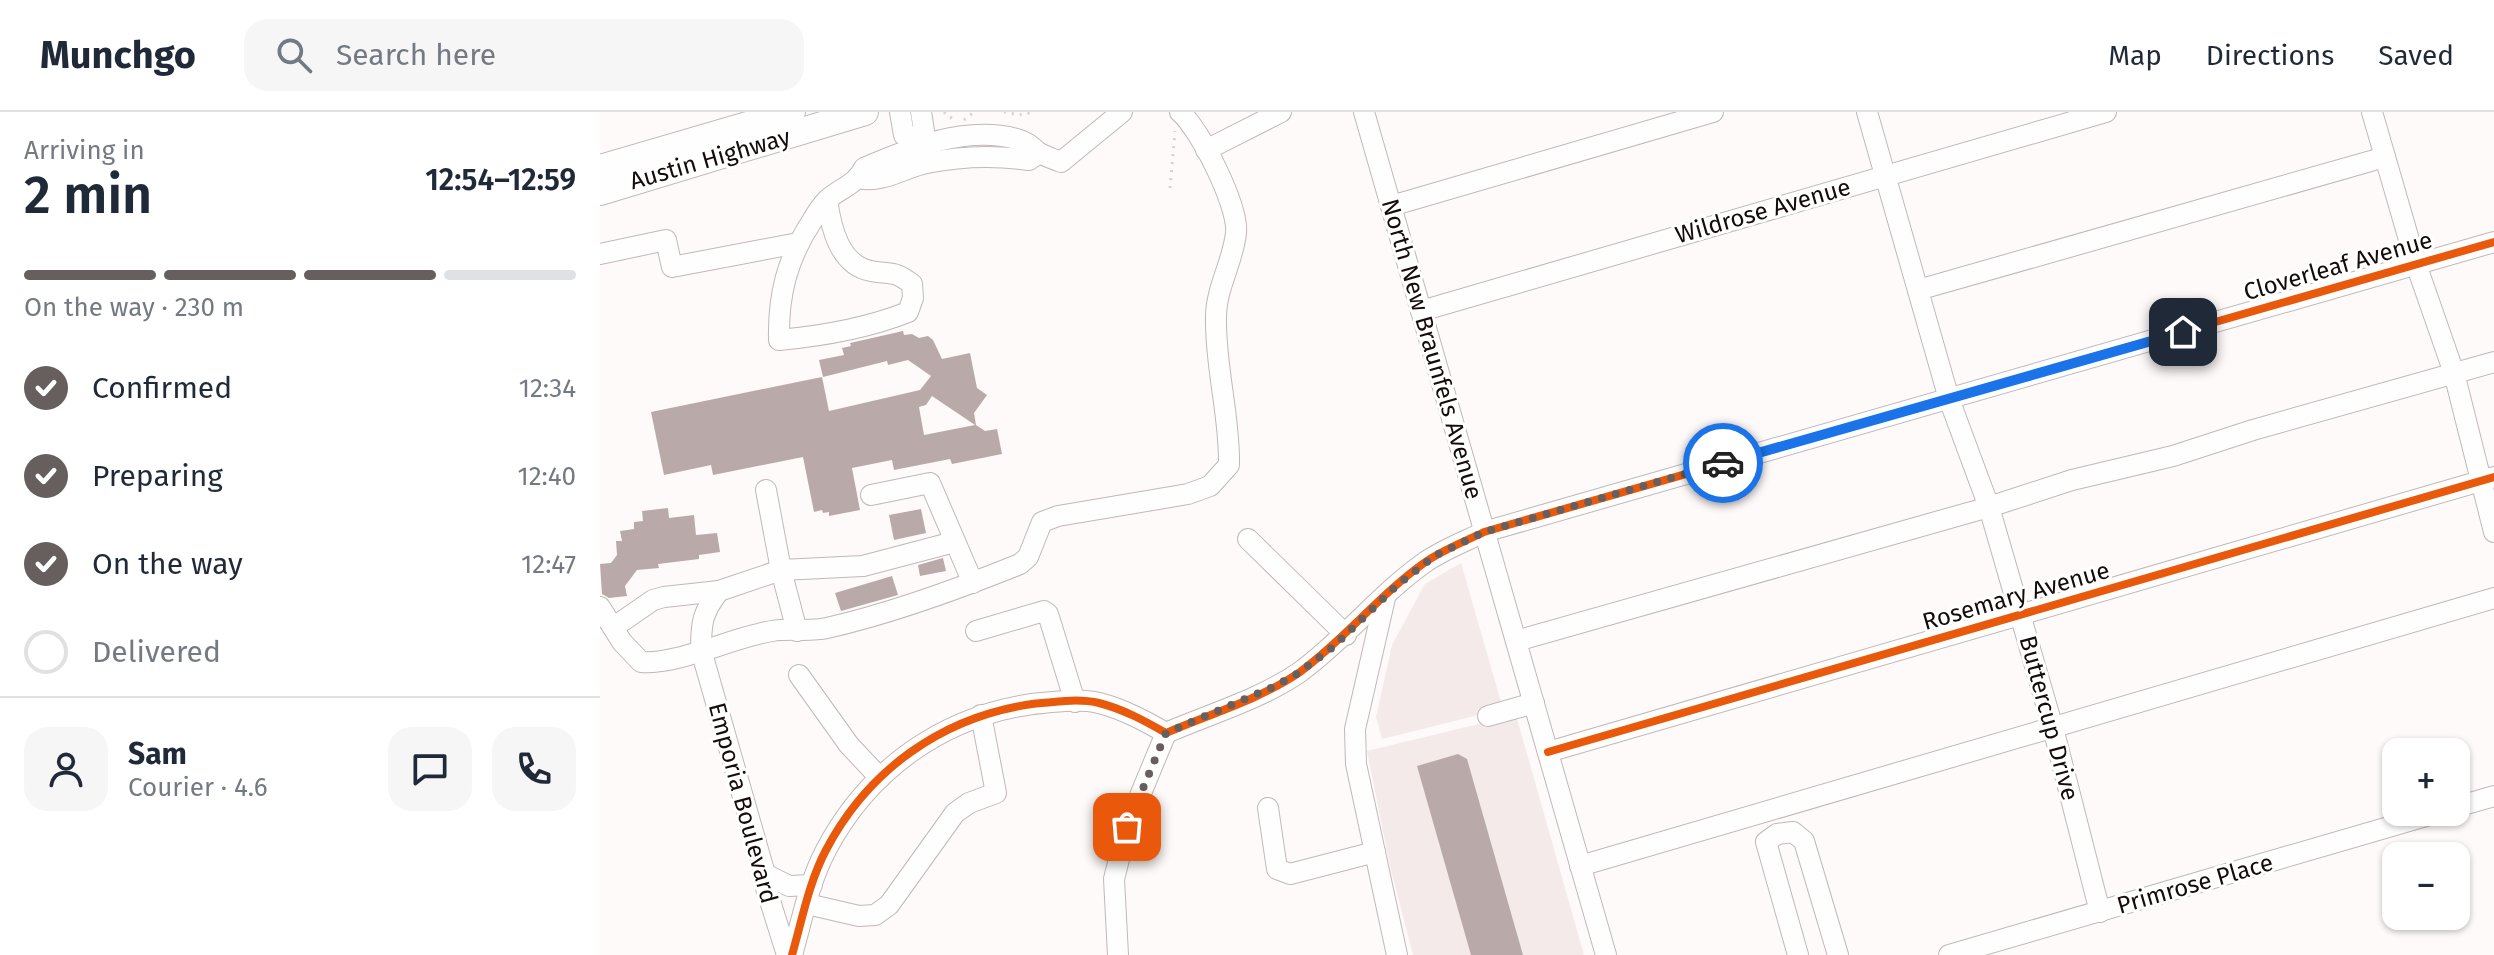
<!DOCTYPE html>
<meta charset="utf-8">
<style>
body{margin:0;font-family:"Fira Sans",sans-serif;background:#f6f6f7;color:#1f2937;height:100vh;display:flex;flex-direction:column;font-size:30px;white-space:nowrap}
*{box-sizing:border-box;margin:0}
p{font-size:26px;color:#747a83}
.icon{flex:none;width:44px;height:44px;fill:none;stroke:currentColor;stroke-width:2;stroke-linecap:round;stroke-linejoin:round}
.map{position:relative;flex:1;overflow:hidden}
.sheet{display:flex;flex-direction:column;background:#fff;width:600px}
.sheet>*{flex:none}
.tools{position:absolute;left:1782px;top:626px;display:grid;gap:16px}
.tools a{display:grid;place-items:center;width:88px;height:88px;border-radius:16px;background:#fff;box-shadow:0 2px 6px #0004;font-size:40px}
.pin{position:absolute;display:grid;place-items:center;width:68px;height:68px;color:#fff;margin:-34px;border-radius:16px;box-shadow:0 4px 12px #0006}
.courier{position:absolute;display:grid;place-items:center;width:80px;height:80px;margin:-40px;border:6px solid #1a73e8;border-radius:50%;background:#fff;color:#222;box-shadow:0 2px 10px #0007}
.overview em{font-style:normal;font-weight:600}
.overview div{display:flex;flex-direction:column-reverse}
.overview{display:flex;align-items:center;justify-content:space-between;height:136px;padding:0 24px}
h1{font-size:52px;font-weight:600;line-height:60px}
.bar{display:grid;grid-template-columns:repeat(4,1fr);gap:12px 8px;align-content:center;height:96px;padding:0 24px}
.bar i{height:10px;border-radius:6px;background:#e0e1e3}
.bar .on{background:#665f5e}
.bar p{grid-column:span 4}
.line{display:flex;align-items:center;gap:20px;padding:0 24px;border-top:2px solid #e0e1e3}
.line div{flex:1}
.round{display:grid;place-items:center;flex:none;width:84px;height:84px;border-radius:24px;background:#f6f6f7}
ol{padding:0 24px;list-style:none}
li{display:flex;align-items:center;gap:24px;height:88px}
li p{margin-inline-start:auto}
li .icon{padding:8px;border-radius:50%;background:#665f5e;color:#fff;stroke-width:4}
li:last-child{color:#747a83}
li i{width:44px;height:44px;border:4px solid #e0e1e3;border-radius:50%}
header{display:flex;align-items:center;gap:48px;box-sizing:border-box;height:112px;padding:0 40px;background:#fff;border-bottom:2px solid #e0e1e3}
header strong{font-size:38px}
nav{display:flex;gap:44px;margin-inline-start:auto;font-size:28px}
.search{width:560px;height:72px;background:#f6f6f7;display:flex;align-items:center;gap:20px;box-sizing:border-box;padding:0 28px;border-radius:24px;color:#747a83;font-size:30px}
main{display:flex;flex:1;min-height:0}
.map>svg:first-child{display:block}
.built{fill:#f4eae9}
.building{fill:#b9aaa9;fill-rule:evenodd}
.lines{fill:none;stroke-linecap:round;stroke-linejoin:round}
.minor-casing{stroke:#bfb9b8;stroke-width:22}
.major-casing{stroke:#bfb9b8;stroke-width:28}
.path{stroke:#d4d2d2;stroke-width:3;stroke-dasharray:2 6;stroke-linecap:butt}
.minor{stroke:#fffefe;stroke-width:20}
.major{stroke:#fffefe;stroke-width:26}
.cycleway-casing{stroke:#fff;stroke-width:13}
.cycleway{stroke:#e8590c;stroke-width:8}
.done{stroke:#665f5e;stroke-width:8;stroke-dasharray:0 14.4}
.route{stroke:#1a73e8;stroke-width:10}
.labels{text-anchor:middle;stroke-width:6;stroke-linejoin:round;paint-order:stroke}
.street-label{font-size:24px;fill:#140b0a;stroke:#fff}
</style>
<header>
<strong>Munchgo</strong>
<div class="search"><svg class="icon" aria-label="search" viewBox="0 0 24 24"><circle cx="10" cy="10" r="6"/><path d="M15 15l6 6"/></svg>Search here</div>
<nav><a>Map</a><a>Directions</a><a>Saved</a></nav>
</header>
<main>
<section class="sheet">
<div class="overview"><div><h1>2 min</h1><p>Arriving in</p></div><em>12:54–12:59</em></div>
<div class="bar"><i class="on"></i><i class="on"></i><i class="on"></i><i></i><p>On the way · 230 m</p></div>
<ol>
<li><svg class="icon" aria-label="check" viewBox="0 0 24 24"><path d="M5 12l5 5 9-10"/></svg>Confirmed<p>12:34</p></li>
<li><svg class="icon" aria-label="check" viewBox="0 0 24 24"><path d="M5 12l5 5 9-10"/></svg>Preparing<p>12:40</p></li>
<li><svg class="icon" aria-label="check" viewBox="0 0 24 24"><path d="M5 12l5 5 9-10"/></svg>On the way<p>12:47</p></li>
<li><i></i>Delivered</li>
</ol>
<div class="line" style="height:144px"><a class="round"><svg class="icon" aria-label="person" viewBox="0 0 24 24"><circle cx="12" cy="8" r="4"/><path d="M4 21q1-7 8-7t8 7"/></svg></a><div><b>Sam</b><p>Courier · 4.6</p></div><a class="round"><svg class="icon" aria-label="chat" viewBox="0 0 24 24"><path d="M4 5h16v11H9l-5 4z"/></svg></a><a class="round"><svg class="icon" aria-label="phone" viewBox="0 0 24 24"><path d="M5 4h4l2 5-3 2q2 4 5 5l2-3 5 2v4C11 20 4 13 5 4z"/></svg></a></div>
</section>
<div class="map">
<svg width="1894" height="843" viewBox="0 0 1894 843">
<rect width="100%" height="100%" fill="#fefaf9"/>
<g class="built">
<path d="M 861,451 L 903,597 L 782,627 L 776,605 L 792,533 L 825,472 Z"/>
<path d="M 916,603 L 984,843 L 813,843 L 790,754 L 767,639 Z"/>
</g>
<g class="building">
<path d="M 303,219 L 304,223 L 312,222 L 319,226 L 328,224 L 333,228 L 342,247 L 370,241 L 377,276 L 387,283 L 374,301 L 376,313 L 385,319 L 397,317 L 402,342 L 352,352 L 350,347 L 294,358 L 292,348 L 252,356 L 260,398 L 229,404 L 229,400 L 223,401 L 222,398 L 214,400 L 203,345 L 113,363 L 111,353 L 64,363 L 51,300 L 222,265 L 229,299 L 320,278 L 331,264 L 308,248 L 288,253 L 287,249 L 223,265 L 219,248 L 244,243 L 242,236 L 251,234 L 250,231 ZM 332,284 L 375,313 L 324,323 L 319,295 L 326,293 Z"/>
<path d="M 68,396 L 69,406 L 94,403 L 96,423 L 117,421 L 120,440 L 99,443 L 99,447 L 58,452 L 59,456 L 37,458 L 25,474 L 27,484 L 9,486 L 2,482 L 0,452 L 11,451 L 17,443 L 16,429 L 22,429 L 20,419 L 34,417 L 34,410 L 43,409 L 42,399 Z"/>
<path d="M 321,397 L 326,421 L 294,428 L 289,403 Z"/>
<path d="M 343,446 L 346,459 L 320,464 L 318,453 Z"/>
<path d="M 292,464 L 298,483 L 241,499 L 235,481 Z"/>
<path d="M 858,642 L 867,647 L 923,843 L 871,843 L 817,654 Z"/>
</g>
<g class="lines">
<defs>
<g id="minor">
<path d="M 300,0 L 304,23 L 315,26"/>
<path d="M 764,0 L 1006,843"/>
<path d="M 1267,0 L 1349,287 L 1389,395 L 1453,616 L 1500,800"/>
<path d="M 1772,0 L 1816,152 L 1854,261 L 1894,420"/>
<path d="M 315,26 L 324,19 L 321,0"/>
<path d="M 606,38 L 681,0"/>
<path d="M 259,66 C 282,72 305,55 327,51 C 362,44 393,43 429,48 L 439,41"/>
<path d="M 227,88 C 231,115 239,153 271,159 C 293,163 293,158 312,172 L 313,186 L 308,200 C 268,216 222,224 179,228 C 178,183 187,147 212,109 C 216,102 221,94 227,88 C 240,76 256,73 264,56 C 311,36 365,13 417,27 C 427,30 430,33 438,40 C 444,44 454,47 461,50 L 522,0"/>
<path d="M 791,94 L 1113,0"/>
<path d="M 0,142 L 66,128 L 72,155 L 198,131"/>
<path d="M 1318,178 L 1785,45"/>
<path d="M 821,199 L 1506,0"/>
<path d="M 166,378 L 181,458 L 197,519"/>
<path d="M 271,383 L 330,371 L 373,471"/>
<path d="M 648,427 L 746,523"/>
<path d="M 119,479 C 102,501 101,511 101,538 L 165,762 L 166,776 L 187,843"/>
<path d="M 785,486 L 755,617 L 756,652 L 797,843"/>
<path d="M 0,495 L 22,530 L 41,550 C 77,553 134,525 172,519 C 190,516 209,520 227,516 C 293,501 358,477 420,452 L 428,445 L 442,410 L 458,404 L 588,382 L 610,374 L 629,353 C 630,304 615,255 616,205 C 616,176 633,150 636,121 C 639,95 600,17 580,0"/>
<path d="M 14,515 L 53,488 L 64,485 L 119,479 L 181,458 L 263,454 L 354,430"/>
<path d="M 376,519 L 444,499 L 448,502 L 475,590"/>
<path d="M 916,529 L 1389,395 L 1472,368 L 1573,344 L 1653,318 L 1894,250"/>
<path d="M 199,563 L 249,633 L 280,666"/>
<path d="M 888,604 L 934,591"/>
<path d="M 948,640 L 1894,365"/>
<path d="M 1856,695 L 1894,684"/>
<path d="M 668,696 L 677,757 L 690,762 L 775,740"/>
<path d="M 980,754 L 1894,486"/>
<path d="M 165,762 L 189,774 L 212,773"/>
<path d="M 207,792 L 259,804 L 275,803 L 289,793 L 355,701 L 369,691 L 396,681 L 381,603"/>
<path d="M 192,843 C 202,808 209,770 226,738 C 268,658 342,605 432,592 C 453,590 478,586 499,591 C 523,597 545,609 566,621 C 610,602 661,587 700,560 C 745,527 779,483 824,451 C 842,438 864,430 884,420 L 1894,130"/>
<path d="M 518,843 L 514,767 L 527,715 L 566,621"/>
<path d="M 1198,843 L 1166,730 L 1177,722 L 1193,720 L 1204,729 L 1238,843"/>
<path d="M 1349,843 L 1840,700"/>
</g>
<g id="major">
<path d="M 0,56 L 192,0"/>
<path d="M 0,80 L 265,0"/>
</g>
</defs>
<use href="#minor" class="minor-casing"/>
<use href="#major" class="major-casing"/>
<g class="path">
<path d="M 344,0 L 354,8"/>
<path d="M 404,0 L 419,3 L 435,0"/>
<path d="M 364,8 L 374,0"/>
<path d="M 570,76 L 575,19"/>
</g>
<use href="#minor" class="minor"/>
<use href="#major" class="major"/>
<defs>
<g id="cycleway">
<path d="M 948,640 L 1894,365"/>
<path d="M 192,843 C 202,808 209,770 226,738 C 268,658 342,605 432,592 C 453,590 478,586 499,591 C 523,597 545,609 566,621 C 610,602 661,587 700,560 C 745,527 779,483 824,451 C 842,438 864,430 884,420 L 1894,130"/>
</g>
</defs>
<use href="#cycleway" class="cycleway-casing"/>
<use href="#cycleway" class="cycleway"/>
</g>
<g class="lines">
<path class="done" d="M 527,715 L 566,621 L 673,575 L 697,562 L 733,535 L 797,473 L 836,443 L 884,420 L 1123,351"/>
<path class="route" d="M 1123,351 L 1583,220"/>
</g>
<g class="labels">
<g class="street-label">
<text transform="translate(110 47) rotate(-16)" y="8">Austin Highway</text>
<text transform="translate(1163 99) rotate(-16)" y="8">Wildrose Avenue</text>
<text transform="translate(1738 154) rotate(-16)" y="8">Cloverleaf Avenue</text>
<text transform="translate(832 237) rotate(74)" y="8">North New Braunfels Avenue</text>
<text transform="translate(1416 484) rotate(-16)" y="8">Rosemary Avenue</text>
<text transform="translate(1449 606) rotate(75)" y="8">Buttercup Drive</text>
<text transform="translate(143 691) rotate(75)" y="8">Emporia Boulevard</text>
<text transform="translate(1595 772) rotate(-16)" y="8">Primrose Place</text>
</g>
</g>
</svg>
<div class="tools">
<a>+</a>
<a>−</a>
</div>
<div class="pin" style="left:527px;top:715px;background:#ea580c"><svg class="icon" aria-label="bag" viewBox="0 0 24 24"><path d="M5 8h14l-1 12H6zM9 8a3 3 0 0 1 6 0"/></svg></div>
<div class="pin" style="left:1583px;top:220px;background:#1f2937"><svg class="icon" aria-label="home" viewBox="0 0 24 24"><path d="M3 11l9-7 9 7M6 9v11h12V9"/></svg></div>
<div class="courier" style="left:1123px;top:351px"><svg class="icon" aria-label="car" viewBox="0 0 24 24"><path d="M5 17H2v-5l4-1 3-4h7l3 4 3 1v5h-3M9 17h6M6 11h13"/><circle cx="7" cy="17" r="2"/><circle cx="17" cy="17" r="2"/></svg></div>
</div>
</main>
